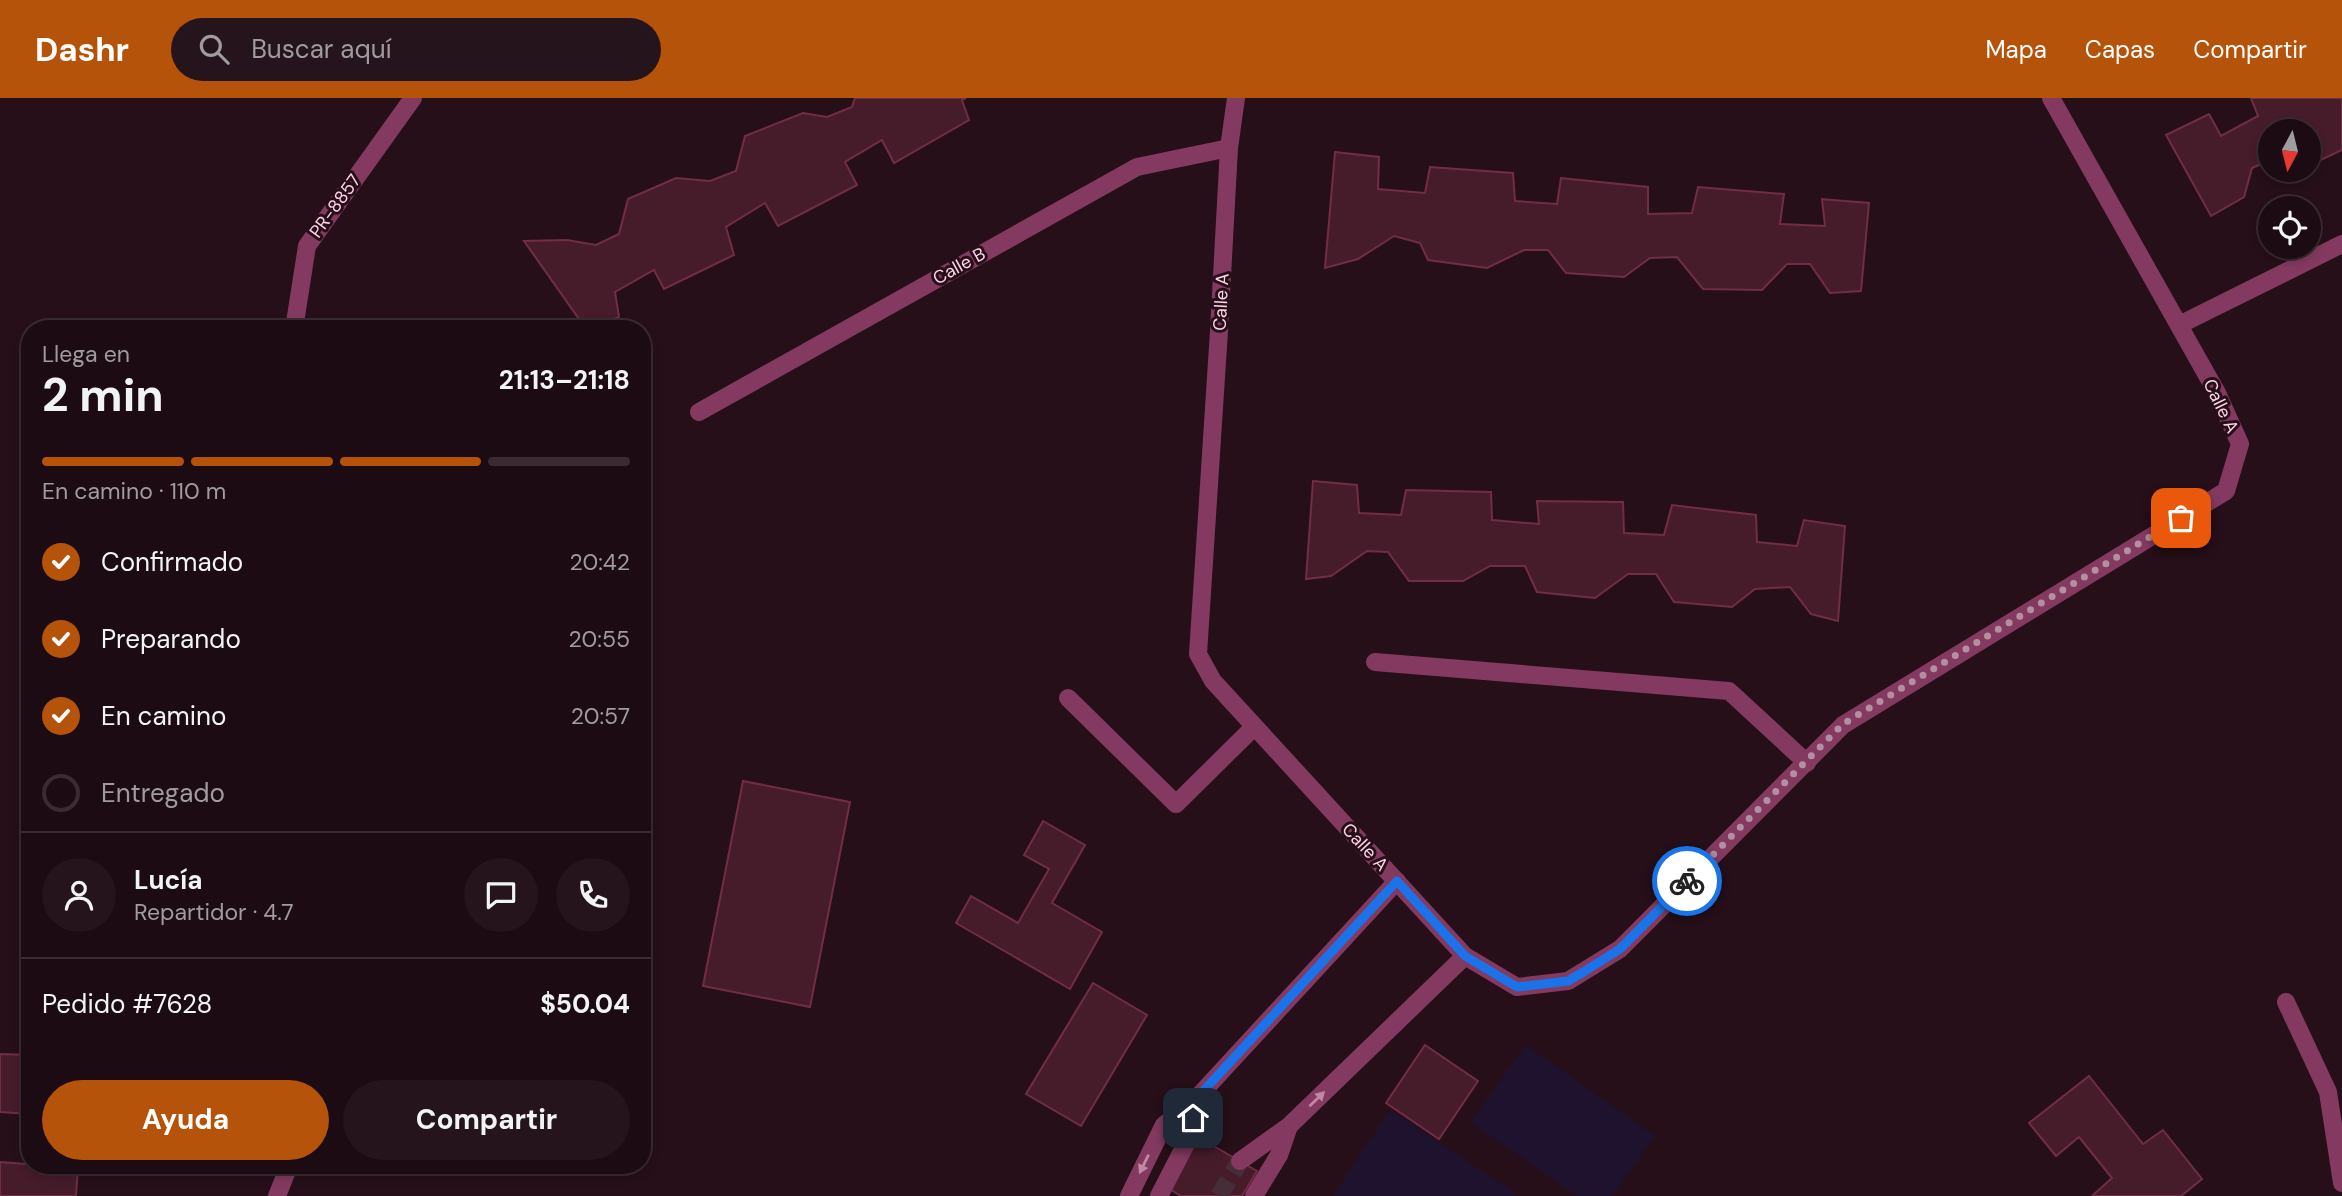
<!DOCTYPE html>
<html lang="es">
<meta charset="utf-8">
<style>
body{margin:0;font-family:"DM Sans",sans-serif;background:#25141b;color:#f1f3f6;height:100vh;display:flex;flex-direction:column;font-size:26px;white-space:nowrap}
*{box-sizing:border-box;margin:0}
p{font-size:23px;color:#a09b9f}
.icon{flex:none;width:38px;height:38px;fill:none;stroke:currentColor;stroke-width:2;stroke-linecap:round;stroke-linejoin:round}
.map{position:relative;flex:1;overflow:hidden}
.side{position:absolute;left:21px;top:222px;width:630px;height:854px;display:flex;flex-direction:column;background:#1c0b12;border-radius:28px;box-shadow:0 4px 10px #0003,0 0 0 2px #3a2b32}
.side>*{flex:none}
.needle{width:46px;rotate:187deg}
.fabs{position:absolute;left:2258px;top:21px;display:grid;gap:14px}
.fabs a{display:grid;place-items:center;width:63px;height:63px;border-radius:50%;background:#1c0b12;box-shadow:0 4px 10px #0003,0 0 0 2px #3a2b32;font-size:35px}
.pin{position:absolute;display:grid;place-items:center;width:60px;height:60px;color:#fff;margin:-30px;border-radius:14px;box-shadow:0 4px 10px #0006}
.courier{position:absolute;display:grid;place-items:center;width:70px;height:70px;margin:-35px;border:5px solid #1a73e8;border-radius:50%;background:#fff;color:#222;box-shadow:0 2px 9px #0007}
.headline em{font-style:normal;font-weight:700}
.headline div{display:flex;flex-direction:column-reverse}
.headline{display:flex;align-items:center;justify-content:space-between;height:119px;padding:0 21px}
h1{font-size:46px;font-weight:700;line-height:52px}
.bar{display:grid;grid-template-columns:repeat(4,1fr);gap:10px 7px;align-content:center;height:84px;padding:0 21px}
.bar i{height:9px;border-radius:5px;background:#3a2b32}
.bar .selected{background:#b45309}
.bar p{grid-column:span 4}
.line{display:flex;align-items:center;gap:18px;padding:0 21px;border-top:2px solid #3a2b32}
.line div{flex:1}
.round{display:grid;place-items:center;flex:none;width:74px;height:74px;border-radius:37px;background:#25141b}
ol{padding:0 21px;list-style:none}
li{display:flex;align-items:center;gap:21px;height:77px}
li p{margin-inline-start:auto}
li .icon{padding:7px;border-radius:50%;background:#b45309;color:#fff;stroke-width:4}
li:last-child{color:#a09b9f}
li i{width:38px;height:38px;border:4px solid #3a2b32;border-radius:50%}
.action{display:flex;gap:14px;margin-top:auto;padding:14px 21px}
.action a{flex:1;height:80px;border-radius:42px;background:#b45309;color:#fff;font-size:28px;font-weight:700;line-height:80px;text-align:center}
.action a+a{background:#25141b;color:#f1f3f6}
header{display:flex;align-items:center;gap:42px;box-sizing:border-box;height:98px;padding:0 35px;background:#b45309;color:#fff}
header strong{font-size:33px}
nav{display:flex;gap:38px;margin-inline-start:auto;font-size:24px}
.search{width:490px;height:63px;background:#25141b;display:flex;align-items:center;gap:18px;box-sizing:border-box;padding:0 24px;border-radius:38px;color:#a09b9f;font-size:26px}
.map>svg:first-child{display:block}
.green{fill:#1e122f}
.building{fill:#461b2a;stroke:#722d46;stroke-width:2}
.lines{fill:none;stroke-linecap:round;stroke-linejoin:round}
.minor-tunnel{stroke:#472d37;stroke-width:18;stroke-dasharray:18 9;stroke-linecap:butt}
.minor{stroke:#843a60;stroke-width:18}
.oneway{fill:#c287a4}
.done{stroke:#b38f9f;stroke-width:7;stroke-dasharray:0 12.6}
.route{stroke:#1a73e8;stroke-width:9}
.labels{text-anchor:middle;stroke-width:6;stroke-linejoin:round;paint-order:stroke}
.street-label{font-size:18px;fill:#ffd4e7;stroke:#260f18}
</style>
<header>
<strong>Dashr</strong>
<div class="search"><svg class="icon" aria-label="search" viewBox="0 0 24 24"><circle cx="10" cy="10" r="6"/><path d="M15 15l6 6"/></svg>Buscar aquí</div>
<nav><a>Mapa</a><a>Capas</a><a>Compartir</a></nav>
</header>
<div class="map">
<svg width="2342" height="1098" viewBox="0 0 2342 1098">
<rect width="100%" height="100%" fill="#260f18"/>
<g class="green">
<path d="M 1526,947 L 1655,1038 L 1612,1098 L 1577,1098 L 1471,1024 Z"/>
<path d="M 1390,1012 L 1519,1098 L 1333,1098 Z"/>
</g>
<g class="building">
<path d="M 855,0 L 966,0 L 962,2 L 969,22 L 894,65 L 882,42 L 845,64 L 857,87 L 778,128 L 765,105 L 726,129 L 734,157 L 664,191 L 654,172 L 615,194 L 619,219 L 591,231 L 586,231 L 524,143 L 567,142 L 596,147 L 619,136 L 628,101 L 676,80 L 710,83 L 736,73 L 745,38 L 803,15 L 827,19 L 852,9 Z"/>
<path d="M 2251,0 L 2342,0 L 2342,52 L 2308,68 L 2308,33 L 2270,33 L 2270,62 L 2252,70 L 2244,99 L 2211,118 L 2166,37 L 2209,16 L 2221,38 L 2258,18 Z"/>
<path d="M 1335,54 L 1379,59 L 1378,91 L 1425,95 L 1430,69 L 1513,75 L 1515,103 L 1557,106 L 1561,80 L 1648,89 L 1648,116 L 1692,115 L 1698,89 L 1784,96 L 1780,126 L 1825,128 L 1822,101 L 1869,105 L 1861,193 L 1830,195 L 1810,166 L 1787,166 L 1762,192 L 1703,191 L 1677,159 L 1650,160 L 1624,179 L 1566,175 L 1548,152 L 1524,152 L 1487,170 L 1428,162 L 1420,145 L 1394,138 L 1358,161 L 1325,170 Z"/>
<path d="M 1313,383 L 1357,387 L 1359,415 L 1401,417 L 1406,392 L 1491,394 L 1492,422 L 1539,426 L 1537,403 L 1623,404 L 1624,435 L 1664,437 L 1672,407 L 1756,417 L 1757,444 L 1797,448 L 1804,422 L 1845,428 L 1838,523 L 1811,516 L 1790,489 L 1755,491 L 1732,509 L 1674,504 L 1656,476 L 1628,476 L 1595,500 L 1537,494 L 1525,468 L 1490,468 L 1463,483 L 1409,483 L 1388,454 L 1367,453 L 1331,478 L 1306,481 Z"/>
<path d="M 743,683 L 850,704 L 810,909 L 703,888 Z"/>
<path d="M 1043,723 L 1085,747 L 1052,805 L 1102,834 L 1070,891 L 956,825 L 971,798 L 1018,825 L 1049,771 L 1024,757 Z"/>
<path d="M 1093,885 L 1147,917 L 1081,1028 L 1026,996 Z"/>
<path d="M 1425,947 L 1478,983 L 1439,1041 L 1386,1005 Z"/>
<path d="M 0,956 L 30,957 L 30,1016 L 0,1014 Z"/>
<path d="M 2089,978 L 2143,1046 L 2163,1032 L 2202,1081 L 2181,1098 L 2092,1098 L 2112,1080 L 2079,1039 L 2056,1058 L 2029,1025 Z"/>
<path d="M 1198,1039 L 1257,1073 L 1242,1098 L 1181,1098 L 1168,1090 Z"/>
<path d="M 0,1064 L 78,1070 L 76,1098 L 0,1098 Z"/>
</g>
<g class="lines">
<path class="minor-tunnel" d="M 1219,1098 L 1240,1063"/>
<g class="minor">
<path d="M 1236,0 L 1229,50 L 1219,233 L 1198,556 L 1213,583 L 1465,858 L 1517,889 L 1568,883 L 1620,851 L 1843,627 L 2226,393 L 2240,346 L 2217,295 L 2051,0"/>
<path d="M 2179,227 L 2342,146"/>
<path d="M 294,231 L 307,148 L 413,0"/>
<path d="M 699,314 L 1137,69 L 1229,50"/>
<path d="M 1375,564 L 1729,593 L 1807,665"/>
<path d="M 1068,600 L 1176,706 L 1254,629"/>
<path d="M 2286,904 L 2328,994 L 2342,1085"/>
<path d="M 1240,1063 L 1289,1028"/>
<path d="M 277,1098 L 289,1068"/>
<path d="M 1129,1098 L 1164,1027 L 1195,1002 L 1397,783"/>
<path d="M 1159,1098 L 1190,1038 L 1195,1002"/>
<path d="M 1254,1098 L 1279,1057 L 1289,1028 L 1465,858"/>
</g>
</g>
<defs><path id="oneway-solid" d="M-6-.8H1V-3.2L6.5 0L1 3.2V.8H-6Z" transform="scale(1.75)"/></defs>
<g class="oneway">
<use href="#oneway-solid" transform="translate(1317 1001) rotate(-44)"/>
<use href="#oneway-solid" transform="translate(1144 1066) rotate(116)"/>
</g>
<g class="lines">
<path class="done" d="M 1687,783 L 1843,626 L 2181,420"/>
<path class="route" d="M 1193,1020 L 1195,1002 L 1397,783 L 1465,858 L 1517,889 L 1568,883 L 1585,873 L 1620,851 L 1687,783"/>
</g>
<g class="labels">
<g class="street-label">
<text transform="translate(335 108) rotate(-54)" y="6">PR-8857</text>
<text transform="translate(959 168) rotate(-29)" y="6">Calle B</text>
<text transform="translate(1221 204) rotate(-87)" y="6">Calle A</text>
<text transform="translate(2221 308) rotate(64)" y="6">Calle A</text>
<text transform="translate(1365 749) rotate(47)" y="6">Calle A</text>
</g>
</g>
</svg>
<div class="fabs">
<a><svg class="needle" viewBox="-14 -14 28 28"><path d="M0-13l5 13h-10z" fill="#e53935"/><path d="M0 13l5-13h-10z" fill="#a09b9f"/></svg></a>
<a><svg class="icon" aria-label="locate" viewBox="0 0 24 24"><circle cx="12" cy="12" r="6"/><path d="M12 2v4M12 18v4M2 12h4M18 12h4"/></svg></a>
</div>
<div class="pin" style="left:2181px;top:420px;background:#ea580c"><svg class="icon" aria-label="bag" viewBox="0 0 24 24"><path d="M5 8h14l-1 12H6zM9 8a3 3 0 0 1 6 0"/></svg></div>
<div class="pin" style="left:1193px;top:1020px;background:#1f2937"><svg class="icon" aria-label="home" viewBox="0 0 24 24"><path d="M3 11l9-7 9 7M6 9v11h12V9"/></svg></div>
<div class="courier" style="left:1687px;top:783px"><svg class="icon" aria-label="bike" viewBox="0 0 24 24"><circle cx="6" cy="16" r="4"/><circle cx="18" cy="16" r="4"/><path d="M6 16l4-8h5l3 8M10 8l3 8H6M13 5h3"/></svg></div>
<section class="side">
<div class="headline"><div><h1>2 min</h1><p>Llega en</p></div><em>21:13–21:18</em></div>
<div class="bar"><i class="selected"></i><i class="selected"></i><i class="selected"></i><i></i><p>En camino · 110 m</p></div>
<ol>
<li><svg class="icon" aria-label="check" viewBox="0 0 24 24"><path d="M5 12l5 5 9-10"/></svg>Confirmado<p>20:42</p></li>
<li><svg class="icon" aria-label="check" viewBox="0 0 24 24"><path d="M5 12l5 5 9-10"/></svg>Preparando<p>20:55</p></li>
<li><svg class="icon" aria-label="check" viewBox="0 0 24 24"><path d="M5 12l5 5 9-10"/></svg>En camino<p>20:57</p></li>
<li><i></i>Entregado</li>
</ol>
<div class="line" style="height:126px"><a class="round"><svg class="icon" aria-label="person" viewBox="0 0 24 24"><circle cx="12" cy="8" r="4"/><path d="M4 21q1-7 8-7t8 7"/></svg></a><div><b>Lucía</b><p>Repartidor · 4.7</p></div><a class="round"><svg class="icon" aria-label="chat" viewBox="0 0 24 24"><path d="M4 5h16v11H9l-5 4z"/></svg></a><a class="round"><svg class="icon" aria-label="phone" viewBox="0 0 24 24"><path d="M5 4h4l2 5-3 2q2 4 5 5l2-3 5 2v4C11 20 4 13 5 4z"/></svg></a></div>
<div class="line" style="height:91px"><div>Pedido #7628</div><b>$50.04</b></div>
<div class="action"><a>Ayuda</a><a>Compartir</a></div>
</section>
</div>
